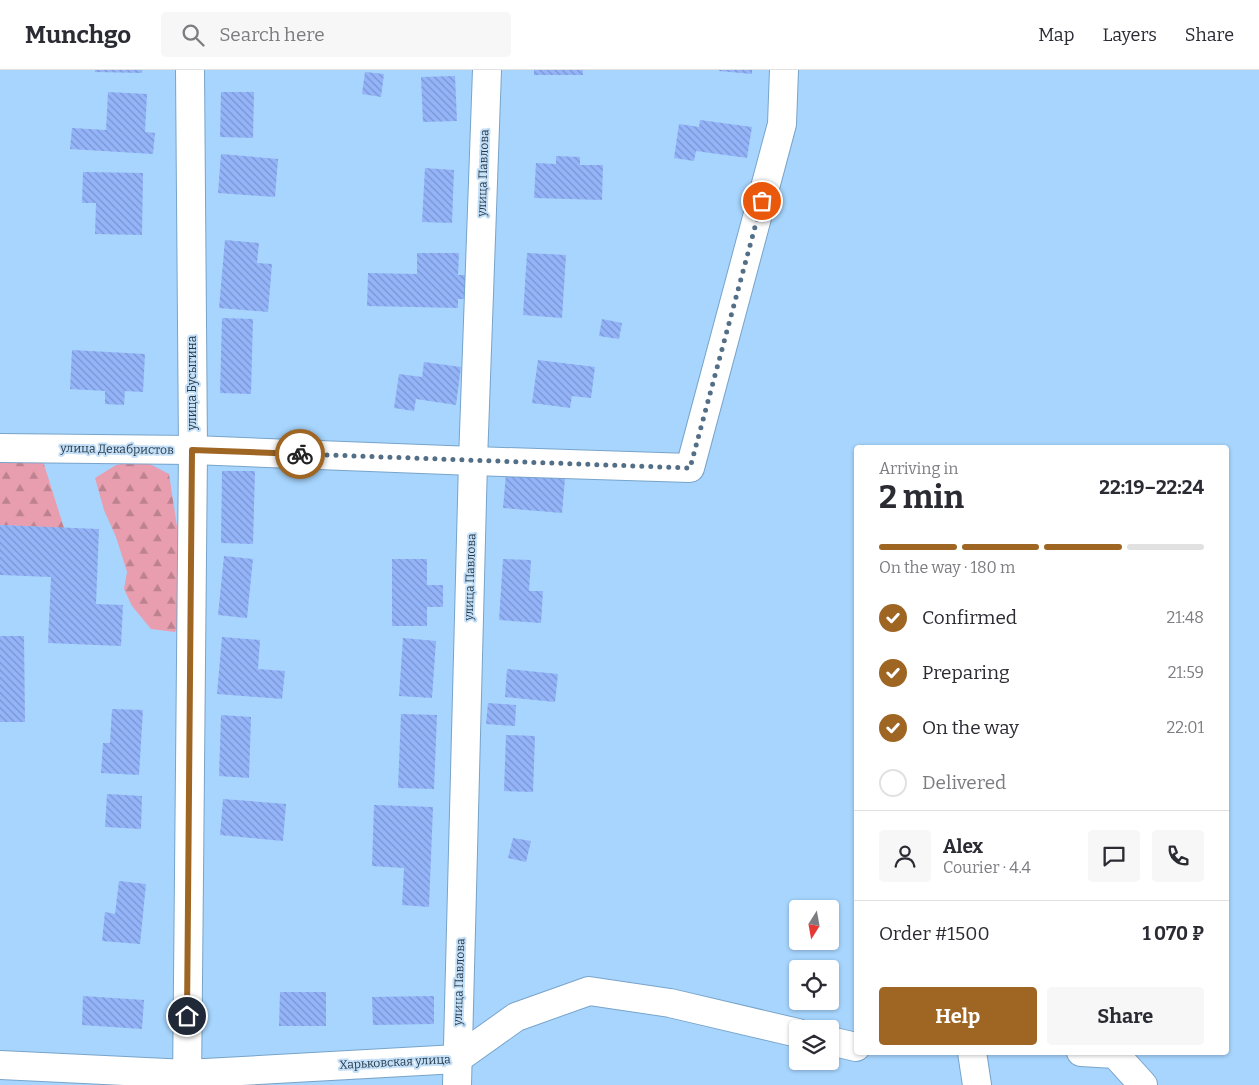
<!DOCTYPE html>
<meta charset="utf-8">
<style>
body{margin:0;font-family:Bitter,serif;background:#f7f7f7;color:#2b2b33;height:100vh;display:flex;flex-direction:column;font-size:19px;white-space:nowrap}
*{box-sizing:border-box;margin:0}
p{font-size:16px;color:#7c7c81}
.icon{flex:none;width:28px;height:28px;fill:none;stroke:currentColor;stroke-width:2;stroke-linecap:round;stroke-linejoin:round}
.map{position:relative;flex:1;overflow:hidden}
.details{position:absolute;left:854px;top:375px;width:375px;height:610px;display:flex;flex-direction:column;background:#fff;border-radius:5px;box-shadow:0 1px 4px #0004}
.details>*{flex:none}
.needle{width:32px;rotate:191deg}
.controls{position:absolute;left:789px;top:830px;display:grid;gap:10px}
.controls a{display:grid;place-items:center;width:50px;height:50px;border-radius:5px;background:#fff;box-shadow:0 1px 4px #0004;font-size:25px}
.pin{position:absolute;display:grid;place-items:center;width:42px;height:42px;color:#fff;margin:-21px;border:2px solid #fff;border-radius:50%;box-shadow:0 1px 5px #0007}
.courier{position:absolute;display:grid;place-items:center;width:50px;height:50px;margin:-25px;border:4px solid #9e6523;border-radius:50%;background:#fff;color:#222;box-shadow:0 1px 6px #0007}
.headline em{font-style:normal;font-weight:700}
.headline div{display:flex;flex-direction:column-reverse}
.headline{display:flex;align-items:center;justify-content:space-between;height:85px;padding:0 25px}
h1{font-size:32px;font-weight:700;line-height:38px}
.bar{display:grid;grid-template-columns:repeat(4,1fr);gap:8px 5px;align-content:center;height:60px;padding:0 25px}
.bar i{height:6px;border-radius:4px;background:#e1e1e2}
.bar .on{background:#9e6523}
.bar p{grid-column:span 4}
.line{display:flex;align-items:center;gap:12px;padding:0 25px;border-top:1px solid #e1e1e2}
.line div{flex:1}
.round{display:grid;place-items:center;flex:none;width:52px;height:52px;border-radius:5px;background:#f7f7f7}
ol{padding:0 25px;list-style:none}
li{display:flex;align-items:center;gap:15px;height:55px}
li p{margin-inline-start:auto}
li .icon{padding:5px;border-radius:50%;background:#9e6523;color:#fff;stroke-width:4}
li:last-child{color:#7c7c81}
li i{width:28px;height:28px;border:2px solid #e1e1e2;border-radius:50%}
.action{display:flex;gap:10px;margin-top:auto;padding:10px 25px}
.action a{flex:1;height:58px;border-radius:5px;background:#9e6523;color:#fff;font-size:20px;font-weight:700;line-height:58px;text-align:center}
.action a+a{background:#f7f7f7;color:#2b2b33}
header{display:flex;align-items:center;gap:30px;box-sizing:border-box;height:70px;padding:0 25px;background:#fff;border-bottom:1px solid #e1e1e2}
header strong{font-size:24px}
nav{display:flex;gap:28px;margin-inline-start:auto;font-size:18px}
.search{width:350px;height:45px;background:#f7f7f7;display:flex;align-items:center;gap:12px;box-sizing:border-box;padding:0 18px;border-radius:5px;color:#7c7c81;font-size:19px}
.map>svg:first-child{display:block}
.forest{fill:url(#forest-firs)}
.building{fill:url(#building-back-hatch)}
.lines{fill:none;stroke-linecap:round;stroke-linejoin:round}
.minor-casing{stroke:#78a4ca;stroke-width:30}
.tertiary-casing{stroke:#78a4ca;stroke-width:30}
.minor{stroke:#fff;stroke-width:28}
.tertiary{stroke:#fff;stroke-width:28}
.done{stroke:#536f87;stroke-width:5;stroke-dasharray:0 9}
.route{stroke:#9e6523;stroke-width:6}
.labels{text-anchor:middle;stroke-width:4;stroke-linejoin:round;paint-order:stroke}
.street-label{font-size:12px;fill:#263848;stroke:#c4e0f8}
</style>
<header>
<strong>Munchgo</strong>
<div class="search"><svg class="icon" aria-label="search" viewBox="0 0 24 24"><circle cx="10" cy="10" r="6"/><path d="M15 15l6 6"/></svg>Search here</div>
<nav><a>Map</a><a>Layers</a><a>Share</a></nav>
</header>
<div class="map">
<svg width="1259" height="1015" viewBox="0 0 1259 1015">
<defs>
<pattern id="forest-firs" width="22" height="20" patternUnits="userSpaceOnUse" patternTransform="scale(1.25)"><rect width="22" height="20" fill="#e89eae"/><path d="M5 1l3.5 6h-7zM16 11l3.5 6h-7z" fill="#bc8290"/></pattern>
<pattern id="building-back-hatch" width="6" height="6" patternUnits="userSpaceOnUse" patternTransform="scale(1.25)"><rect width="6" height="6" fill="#94b4fa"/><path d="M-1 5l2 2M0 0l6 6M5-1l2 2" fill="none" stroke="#7993cc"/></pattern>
</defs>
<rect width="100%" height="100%" fill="#a7d5fd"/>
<g class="forest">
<path d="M 142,390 L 169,404 L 178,463 L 185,547 L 175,562 L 151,559 L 132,536 L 124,519 L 127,502 L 116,467 L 104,440 L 95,408 L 116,395 Z"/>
<path d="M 0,391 L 43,391 L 64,458 L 0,455 Z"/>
</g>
<g class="building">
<path d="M 95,0 L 142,0 L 142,3 L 95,2 Z"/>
<rect x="534" y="0" width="49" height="5"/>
<path d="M 719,0 L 752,0 L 752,4 L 719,1 Z"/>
<path d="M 365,2 L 384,4 L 381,27 L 362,24 Z"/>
<path d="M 455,6 L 457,51 L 423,52 L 421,7 Z"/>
<path d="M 108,22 L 147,24 L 145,62 L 155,63 L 153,84 L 70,79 L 72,58 L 106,60 Z"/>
<path d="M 221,22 L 254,22 L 253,68 L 220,67 Z"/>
<path d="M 700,50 L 752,57 L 747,88 L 696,81 L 694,91 L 674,88 L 679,54 L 699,57 Z"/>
<path d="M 221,84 L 278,89 L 275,127 L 218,123 Z"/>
<path d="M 556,86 L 580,87 L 580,95 L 603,95 L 602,130 L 534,128 L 536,93 L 556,94 Z"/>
<path d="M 425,98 L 454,100 L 452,153 L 422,152 Z"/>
<path d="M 83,102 L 143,103 L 142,165 L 95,164 L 96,133 L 82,133 Z"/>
<path d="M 225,170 L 259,173 L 257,193 L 272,194 L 268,242 L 219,238 Z"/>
<path d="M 417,183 L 459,183 L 458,205 L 465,205 L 465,229 L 458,229 L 458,238 L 367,236 L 368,203 L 417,204 Z"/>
<path d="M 527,183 L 566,185 L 562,248 L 523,245 Z"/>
<path d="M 222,248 L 253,249 L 251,324 L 220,323 Z"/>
<path d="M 602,249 L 622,253 L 619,269 L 599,266 Z"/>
<path d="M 72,280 L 145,284 L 143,322 L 125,321 L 124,335 L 105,334 L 105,321 L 70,319 Z"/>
<path d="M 538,290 L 595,297 L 591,328 L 572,326 L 570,338 L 532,333 Z"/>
<path d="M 424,292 L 461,297 L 456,335 L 416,329 L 414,341 L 394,338 L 399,304 L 422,307 Z"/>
<path d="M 222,401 L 255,401 L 253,474 L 221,473 Z"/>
<path d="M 506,404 L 565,409 L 562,443 L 503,438 Z"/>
<path d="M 0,455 L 99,459 L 96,534 L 123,535 L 121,576 L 48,573 L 51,507 L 0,505 Z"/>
<path d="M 224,486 L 253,489 L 247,548 L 218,545 Z"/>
<path d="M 392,489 L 427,489 L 427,515 L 443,515 L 443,537 L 427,537 L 427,556 L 392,556 Z"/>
<path d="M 503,489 L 531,490 L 529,521 L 543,521 L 541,553 L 499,550 Z"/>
<path d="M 0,566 L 24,566 L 25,652 L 0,652 Z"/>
<path d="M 222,567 L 260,570 L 258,599 L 285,601 L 282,629 L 217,624 Z"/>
<path d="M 403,568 L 436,571 L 432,628 L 399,626 Z"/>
<path d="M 507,599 L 558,604 L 555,632 L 505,627 Z"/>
<path d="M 488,633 L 516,635 L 515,656 L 486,654 Z"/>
<path d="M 112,639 L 143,640 L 139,705 L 101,703 L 103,673 L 110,673 Z"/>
<path d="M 401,644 L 437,645 L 434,719 L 398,718 Z"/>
<path d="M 221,645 L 251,647 L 249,708 L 219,706 Z"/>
<path d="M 506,665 L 535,666 L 533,722 L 504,721 Z"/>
<path d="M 107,724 L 142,726 L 141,759 L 105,757 Z"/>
<path d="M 223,729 L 286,734 L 283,771 L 220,765 Z"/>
<path d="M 374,735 L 433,737 L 429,837 L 402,835 L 404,798 L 372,796 Z"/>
<path d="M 513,768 L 531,771 L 526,792 L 508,788 Z"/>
<path d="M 119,811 L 146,814 L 140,874 L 102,871 L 105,842 L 115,844 Z"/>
<path d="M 280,922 L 326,922 L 326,956 L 279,956 Z"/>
<path d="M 83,926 L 144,930 L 142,959 L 82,955 Z"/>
<path d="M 434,926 L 434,954 L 373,955 L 372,927 Z"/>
</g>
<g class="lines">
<defs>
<g id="minor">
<path d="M 473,391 L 690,398 L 782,54 L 784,0"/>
<path d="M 830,971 L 856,977"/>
<path d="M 972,982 L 977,1015"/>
<path d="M 1081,982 L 1115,984 L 1143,1015"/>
<path d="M 0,995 L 187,1004 L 457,989 L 516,947 L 589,921 L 670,933 L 798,963"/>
<path d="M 187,1015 L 193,380 L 190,0"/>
<path d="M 457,1015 L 473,391 L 487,0"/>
</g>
<path id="tertiary" d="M 0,378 L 193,380 L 473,391"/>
</defs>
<use href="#minor" class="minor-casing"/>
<use href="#tertiary" class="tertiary-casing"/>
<use href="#minor" class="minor"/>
<use href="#tertiary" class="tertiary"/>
</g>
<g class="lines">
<path class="done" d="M 300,384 L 690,398 L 762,131"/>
<path class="route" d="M 187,946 L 192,380 L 300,384"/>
</g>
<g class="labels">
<g class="street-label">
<text transform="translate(483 103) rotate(-88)" y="4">улица Павлова</text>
<text transform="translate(192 313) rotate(-90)" y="4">улица Бусыгина</text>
<text transform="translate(117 379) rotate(1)" y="4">улица Декабристов</text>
<text transform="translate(470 507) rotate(-88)" y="4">улица Павлова</text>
<text transform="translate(459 912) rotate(-88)" y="4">улица Павлова</text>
<text transform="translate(395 992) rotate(-3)" y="4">Харьковская улица</text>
</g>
</g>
</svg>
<div class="controls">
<a><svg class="needle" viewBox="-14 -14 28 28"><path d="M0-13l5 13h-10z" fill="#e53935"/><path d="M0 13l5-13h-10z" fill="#7c7c81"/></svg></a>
<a><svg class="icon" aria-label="locate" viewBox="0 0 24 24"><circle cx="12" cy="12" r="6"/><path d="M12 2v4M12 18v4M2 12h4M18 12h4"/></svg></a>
<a><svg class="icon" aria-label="layers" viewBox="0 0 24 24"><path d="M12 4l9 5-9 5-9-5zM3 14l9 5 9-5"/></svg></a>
</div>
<div class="pin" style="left:762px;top:131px;background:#ea580c"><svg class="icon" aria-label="bag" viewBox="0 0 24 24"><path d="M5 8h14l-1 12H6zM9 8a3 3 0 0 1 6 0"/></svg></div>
<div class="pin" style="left:187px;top:946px;background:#1f2937"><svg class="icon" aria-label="home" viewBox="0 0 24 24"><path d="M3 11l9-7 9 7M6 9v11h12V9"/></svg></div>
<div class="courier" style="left:300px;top:384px"><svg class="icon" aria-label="bike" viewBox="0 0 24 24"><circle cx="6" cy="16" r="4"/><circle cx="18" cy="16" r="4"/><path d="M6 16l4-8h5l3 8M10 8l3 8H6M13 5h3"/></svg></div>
<section class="details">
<div class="headline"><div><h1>2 min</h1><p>Arriving in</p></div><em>22:19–22:24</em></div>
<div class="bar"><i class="on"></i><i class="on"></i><i class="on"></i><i></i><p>On the way · 180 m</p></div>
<ol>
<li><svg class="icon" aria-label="check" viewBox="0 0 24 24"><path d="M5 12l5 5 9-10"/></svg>Confirmed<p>21:48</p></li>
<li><svg class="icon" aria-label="check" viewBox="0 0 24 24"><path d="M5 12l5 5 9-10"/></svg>Preparing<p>21:59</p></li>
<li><svg class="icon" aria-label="check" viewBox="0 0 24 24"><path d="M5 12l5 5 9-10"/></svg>On the way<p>22:01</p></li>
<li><i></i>Delivered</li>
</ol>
<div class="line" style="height:90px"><a class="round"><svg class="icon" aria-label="person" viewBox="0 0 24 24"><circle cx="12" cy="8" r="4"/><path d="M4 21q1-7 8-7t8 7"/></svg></a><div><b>Alex</b><p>Courier · 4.4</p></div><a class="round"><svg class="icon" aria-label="chat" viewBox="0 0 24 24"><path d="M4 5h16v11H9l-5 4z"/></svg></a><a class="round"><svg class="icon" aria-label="phone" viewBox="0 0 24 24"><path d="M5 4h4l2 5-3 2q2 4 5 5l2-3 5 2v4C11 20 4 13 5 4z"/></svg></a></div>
<div class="line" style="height:65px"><div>Order #1500</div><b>1 070 ₽</b></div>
<div class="action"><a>Help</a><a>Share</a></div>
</section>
</div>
